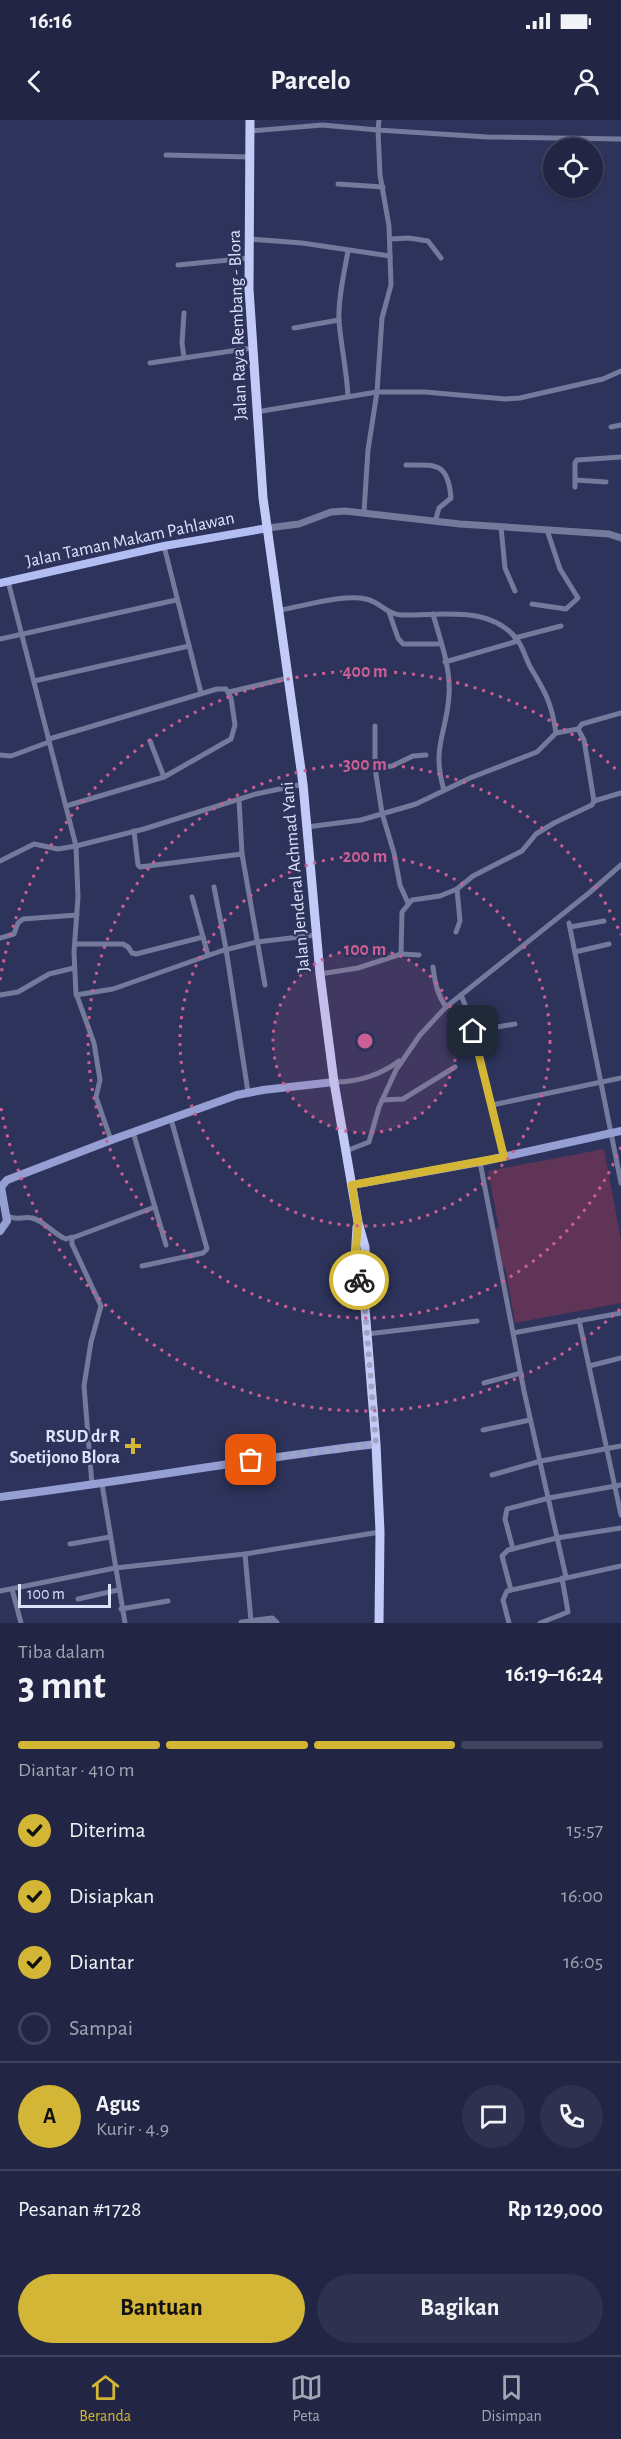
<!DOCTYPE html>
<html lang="id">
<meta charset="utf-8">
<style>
body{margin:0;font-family:"Alegreya Sans",sans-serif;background:#2e324f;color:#f1f3f6;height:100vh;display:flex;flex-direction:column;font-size:22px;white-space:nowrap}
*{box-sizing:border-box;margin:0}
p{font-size:20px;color:#a2a5b2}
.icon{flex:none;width:33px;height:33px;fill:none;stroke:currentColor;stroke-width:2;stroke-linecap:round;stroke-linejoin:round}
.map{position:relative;height:1503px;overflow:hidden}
.details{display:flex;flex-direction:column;background:#222644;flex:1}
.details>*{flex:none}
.controls{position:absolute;left:543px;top:18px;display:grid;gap:12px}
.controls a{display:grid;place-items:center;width:60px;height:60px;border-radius:50%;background:#222644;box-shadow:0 2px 4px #0004,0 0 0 2px #3f435d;font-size:30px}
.scale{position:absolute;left:18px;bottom:15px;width:93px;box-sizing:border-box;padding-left:6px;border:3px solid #dde2fb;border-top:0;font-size:16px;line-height:21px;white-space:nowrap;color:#dde2fb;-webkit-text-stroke:4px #2d335a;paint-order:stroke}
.pin{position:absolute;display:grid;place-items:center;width:51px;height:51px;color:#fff;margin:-26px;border-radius:12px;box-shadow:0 3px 9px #0006}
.courier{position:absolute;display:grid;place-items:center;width:60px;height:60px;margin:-30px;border:4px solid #d3b635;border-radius:50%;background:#fff;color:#222;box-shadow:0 2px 8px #0007}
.head em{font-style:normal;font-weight:700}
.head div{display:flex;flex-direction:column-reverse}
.head{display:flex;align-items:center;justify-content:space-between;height:102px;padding:0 18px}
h1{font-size:39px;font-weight:700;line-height:45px}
.bar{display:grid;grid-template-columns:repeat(4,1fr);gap:9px 6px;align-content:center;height:72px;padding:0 18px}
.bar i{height:8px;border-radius:4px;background:#3f435d}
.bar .selected{background:#d3b635}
.bar p{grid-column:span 4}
.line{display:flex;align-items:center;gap:15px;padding:0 18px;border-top:2px solid #3f435d}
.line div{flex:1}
.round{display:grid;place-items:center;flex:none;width:63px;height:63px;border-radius:32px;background:#2e324f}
ol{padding:0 18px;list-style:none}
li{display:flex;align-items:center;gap:18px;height:66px}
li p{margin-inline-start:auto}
li .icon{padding:6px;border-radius:50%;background:#d3b635;color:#111;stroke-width:4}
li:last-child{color:#a2a5b2}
li i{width:33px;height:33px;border:3px solid #3f435d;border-radius:50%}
.button{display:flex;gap:12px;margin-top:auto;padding:12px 18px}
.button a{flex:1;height:69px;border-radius:36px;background:#d3b635;color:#111;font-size:24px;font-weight:700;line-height:69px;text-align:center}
.button a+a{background:#2e324f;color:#f1f3f6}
.status{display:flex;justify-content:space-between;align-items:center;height:42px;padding:0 30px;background:#222644;direction:ltr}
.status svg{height:16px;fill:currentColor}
header{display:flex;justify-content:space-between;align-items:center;height:78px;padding:0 18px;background:#222644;font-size:27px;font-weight:700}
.dock{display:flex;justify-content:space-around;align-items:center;height:84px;border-top:2px solid #3f435d;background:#222644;font-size:16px;color:#a2a5b2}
.dock a{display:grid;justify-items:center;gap:3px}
.dock .selected{color:#d3b635}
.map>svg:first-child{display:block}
.green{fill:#603456}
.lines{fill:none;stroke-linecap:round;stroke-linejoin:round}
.minor{stroke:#737a9b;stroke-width:5}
.tertiary{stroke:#737a9b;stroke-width:7}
.secondary{stroke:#959fd4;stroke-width:8}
.primary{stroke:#b2bdf4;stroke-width:8}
.trunk{stroke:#c2cbf8;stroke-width:9}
.done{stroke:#9fa5c3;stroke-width:6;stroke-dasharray:0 10.8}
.route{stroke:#d3b635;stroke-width:8}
.ring{fill:none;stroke:#cb5f93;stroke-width:3;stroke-dasharray:3 6}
.poi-dot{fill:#d3b635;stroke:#2d335a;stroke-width:2}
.labels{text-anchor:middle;stroke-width:4.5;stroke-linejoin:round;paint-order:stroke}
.street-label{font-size:18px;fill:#dde2fb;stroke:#2d335a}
.poi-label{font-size:18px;font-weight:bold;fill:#dde2fb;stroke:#2d335a;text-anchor:end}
.centre{fill:#cb5f93;stroke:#2d335a;stroke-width:3}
.ring-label{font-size:18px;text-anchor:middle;font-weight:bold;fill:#cb5f93;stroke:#2d335a;stroke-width:4.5;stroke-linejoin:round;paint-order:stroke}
</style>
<div class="status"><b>16:16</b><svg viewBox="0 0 49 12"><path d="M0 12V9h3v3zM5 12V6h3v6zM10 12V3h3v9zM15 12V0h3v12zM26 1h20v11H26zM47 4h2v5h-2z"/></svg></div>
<header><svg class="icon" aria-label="back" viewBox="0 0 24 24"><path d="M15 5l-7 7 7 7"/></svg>Parcelo<svg class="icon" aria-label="person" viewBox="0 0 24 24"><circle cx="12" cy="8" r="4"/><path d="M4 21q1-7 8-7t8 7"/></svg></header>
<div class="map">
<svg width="621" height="1503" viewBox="0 0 621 1503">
<rect width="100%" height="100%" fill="#2d335a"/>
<path class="green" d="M 604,1029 L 621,1120 L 621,1183 L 515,1203 L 505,1147 L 499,1147 L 492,1110 L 499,1108 L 488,1051 Z"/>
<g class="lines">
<g class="minor">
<path d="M 379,0 L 378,10 L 487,17 L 621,19"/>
<path d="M 250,11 L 322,5 L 378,10 L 380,55 L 389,106 L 391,165 L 382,198 L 377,272 L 368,330 L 364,392"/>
<path d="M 166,35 L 250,37"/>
<path d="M 338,64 L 383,67"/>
<path d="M 249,119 L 302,123 L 390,136"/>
<path d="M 390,119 L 409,118 L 428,121 L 441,138"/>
<path d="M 348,131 C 344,154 338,178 339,201 C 341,227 347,251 348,277"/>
<path d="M 178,145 L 249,138"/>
<path d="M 294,208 L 339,200"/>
<path d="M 184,237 L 182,223 L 184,193"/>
<path d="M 150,243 L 252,228"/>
<path d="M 256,292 L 377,272 L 425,272 L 505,279 L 520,278 L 603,259 L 621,251"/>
<path d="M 611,307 L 621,305"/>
<path d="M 406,345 C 436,345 448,342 451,378 L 439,388 L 435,402"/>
<path d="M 575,360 L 606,362"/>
<path d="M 575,367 L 575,343 L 577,340 L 621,337"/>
<path d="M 501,407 L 505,448 L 515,471"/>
<path d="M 164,426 L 201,573"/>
<path d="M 8,461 L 76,726 L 78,777 L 74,832 L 76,875 L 113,869 L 221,831 L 257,822 L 316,815"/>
<path d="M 532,484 L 566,489 L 578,478 L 560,449 L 547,410"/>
<path d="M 280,490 C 305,486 342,474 366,479 C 380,482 388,495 402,495 C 440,496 492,484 518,521 C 524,529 526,541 532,550 C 546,573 552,585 556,613"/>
<path d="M 389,492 L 398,518 L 403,524 L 441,524"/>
<path d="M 433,494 C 440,519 451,548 449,575 C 447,613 431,627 444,670"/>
<path d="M 515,518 L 561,506"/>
<path d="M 0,519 L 176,480"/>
<path d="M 445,542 L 518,521"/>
<path d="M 34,561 L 189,526"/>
<path d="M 229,572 L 288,558"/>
<path d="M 375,606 L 375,648 L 382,693 L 394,733 L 400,765 L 408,783"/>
<path d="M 578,609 L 582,604 L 621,593"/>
<path d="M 49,619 L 217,569 L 226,569 L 231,578 L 235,605 L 231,619 L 164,657 L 66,686"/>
<path d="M 150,621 L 164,657"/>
<path d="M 0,635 L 11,636 L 49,622"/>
<path d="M 375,648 L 392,646 L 413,636 L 426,635"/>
<path d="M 239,680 L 242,734 L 265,865"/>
<path d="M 594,681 L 621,673"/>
<path d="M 307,707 L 361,700 L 416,684 L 470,658 L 537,632 L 556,613 L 578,609 L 584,620 L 594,681 L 592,685 L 554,703 L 536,714 L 522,731 L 473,756 L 457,769 L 440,776 L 412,780 L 402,792 L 401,834 L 358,848 L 320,854"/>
<path d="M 134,711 L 138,745 L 140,747 L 242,734"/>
<path d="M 0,741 L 34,724 L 58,729 L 76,726 L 144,709 L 256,674 L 303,664"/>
<path d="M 214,767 L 226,829 L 248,972"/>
<path d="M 192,777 L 208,835"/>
<path d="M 569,803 L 621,1063"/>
<path d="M 570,807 L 604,801"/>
<path d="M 456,812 L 460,801 L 457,769"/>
<path d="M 0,818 L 14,814 L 18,803 L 23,799 L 77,795"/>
<path d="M 75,824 L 123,824 L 128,827 L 132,833 L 136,834 L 203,817"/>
<path d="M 575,832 L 609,824"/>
<path d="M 401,834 L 419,835"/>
<path d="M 433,847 C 435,862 437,874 446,887"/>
<path d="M 0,875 L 18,872 L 49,854 L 74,848"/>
<path d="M 461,875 L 468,892 L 504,1037"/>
<path d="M 77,876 L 94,923 L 100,960 L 96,977 L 111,1020"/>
<path d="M 473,911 L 515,904"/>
<path d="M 334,962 C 359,962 379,956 399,941"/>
<path d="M 382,980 L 403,979 L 455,947"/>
<path d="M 492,985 L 621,958"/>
<path d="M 133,1012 L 166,1125"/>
<path d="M 346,1031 L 369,1022 L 379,987 L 396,950 L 420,915 L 446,887 L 589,773 L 621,745"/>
<path d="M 480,1042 L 513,1213 L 621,1193"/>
<path d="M 8,1096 C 16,1101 23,1096 32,1098 C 45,1101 53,1114 66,1119 L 72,1117"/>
<path d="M 142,1146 L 203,1133 L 207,1129 L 171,999"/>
<path d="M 579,1200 L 621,1395"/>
<path d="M 513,1213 L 524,1271 L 566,1457"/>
<path d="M 367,1214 L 477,1201"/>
<path d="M 589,1246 L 621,1238"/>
<path d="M 484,1263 L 521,1253"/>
<path d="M 483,1310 L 530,1300"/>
<path d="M 492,1355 L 541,1341 L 621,1326"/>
<path d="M 102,1364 L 125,1503"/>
<path d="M 92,1365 L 84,1266 L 91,1222 L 101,1186 L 72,1124 L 72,1118 L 155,1087"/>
<path d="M 70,1424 L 110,1417"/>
<path d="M 513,1429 L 505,1399 L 507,1389 L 549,1378 L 621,1365"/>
<path d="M 245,1434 L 251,1501"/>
<path d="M 12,1469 L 21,1503"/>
<path d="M 511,1470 L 502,1436 L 508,1430 L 557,1418 L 621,1408"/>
<path d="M 0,1471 L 115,1448 L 245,1434 L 380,1412"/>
<path d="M 78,1479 L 118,1470"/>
<path d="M 121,1489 L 168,1481"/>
<path d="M 509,1503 L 503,1480 L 507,1471 L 621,1446"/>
<path d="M 540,1503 L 568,1492 L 562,1458"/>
</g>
<g class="tertiary">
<path d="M 268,408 L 299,404 L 331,392 L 345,391 L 460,404 L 609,414 L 621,418"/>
<path d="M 242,1503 L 272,1499 L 276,1503"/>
</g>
<g class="secondary">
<path d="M 352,1065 L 480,1042 L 621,1011"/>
<path d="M 0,1111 L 7,1101 L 1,1067 L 7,1060 L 114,1019 L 237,975 L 263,970 L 334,962"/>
<path d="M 0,1377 C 126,1361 250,1339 376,1324"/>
</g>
<path class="primary" d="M 0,463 L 164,426 L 268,408"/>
<g class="trunk">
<path d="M 250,0 L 249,169 L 263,378 L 303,664 L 320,854 L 334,962 L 358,1102 L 365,1127 L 365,1140"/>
<path d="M 355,1140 L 357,1107"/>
<path d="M 356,1145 L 364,1176 L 376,1324 L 380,1412 L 379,1503"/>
<path d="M 364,1174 L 367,1158 L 365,1144"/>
</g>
</g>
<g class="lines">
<path class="done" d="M 251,1340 L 376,1324 L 364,1176 L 359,1160"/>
<path class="route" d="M 359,1160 L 355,1142 L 358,1102 L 352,1065 L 504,1037 L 473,911"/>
</g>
<circle cx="365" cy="921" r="92" fill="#cb5f93" fill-opacity=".12"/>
<g class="ring">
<circle cx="365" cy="921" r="92"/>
<circle cx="365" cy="921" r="185"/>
<path d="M621 1027A277 277 0 1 1 621 815"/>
<path d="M620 1189A370 370 0 0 1 0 982M0 860A370 370 0 0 1 620 653"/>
</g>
<path class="poi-dot" d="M130 1317h6v6h6v6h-6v6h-6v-6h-6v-6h6z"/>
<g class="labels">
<g class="street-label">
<text transform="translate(237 205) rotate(-92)" y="6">Jalan Raya Rembang - Blora</text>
<text transform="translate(130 419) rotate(-12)" y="6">Jalan Taman Makam Pahlawan</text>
<text transform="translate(295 757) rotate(-95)" y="6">Jalan Jenderal Achmad Yani</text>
</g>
<g class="poi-label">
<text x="120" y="1322">RSUD dr R<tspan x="120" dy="21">Soetijono Blora</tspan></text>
</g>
</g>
<circle cx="365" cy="921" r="9" class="centre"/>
<g class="ring-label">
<text x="365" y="557">400 m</text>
<text x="365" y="650">300 m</text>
<text x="365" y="742">200 m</text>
<text x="365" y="835">100 m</text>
</g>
</svg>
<div class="controls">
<a><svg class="icon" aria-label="locate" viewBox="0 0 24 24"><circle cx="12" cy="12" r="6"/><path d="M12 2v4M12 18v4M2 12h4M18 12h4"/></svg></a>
</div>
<div class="scale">100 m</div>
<div class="pin" style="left:251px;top:1340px;background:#ea580c"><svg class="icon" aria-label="bag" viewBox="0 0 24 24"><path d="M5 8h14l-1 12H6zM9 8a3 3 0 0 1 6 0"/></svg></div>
<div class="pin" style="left:473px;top:911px;background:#1f2937"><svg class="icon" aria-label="home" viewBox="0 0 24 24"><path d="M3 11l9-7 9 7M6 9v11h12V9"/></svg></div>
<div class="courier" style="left:359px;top:1160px"><svg class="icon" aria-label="bike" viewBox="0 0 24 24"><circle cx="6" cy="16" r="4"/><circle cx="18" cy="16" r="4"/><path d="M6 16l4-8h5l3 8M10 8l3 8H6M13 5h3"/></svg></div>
</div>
<section class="details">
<div class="head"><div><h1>3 mnt</h1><p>Tiba dalam</p></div><em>16:19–16:24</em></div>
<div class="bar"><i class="selected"></i><i class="selected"></i><i class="selected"></i><i></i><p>Diantar · 410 m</p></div>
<ol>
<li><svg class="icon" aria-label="check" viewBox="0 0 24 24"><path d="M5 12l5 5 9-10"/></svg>Diterima<p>15:57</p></li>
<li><svg class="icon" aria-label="check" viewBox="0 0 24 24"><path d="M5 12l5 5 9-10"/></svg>Disiapkan<p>16:00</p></li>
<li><svg class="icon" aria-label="check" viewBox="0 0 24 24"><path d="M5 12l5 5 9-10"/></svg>Diantar<p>16:05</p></li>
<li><i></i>Sampai</li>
</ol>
<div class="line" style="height:108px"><b class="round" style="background:#d3b635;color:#111">A</b><div><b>Agus</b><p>Kurir · 4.9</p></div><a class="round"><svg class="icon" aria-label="chat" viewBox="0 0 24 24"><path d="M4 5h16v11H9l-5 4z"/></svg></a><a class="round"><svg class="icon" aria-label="phone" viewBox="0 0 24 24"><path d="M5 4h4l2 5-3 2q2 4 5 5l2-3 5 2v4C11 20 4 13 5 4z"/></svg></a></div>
<div class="line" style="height:78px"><div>Pesanan #1728</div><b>Rp 129,000</b></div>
<div class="button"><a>Bantuan</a><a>Bagikan</a></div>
</section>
<nav class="dock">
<a class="selected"><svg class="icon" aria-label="home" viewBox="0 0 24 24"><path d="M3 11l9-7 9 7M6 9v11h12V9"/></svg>Beranda</a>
<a><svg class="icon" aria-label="map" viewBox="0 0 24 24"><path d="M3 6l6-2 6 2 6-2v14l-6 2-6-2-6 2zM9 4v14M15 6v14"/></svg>Peta</a>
<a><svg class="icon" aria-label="saved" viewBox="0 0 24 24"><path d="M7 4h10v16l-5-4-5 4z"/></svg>Disimpan</a>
</nav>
